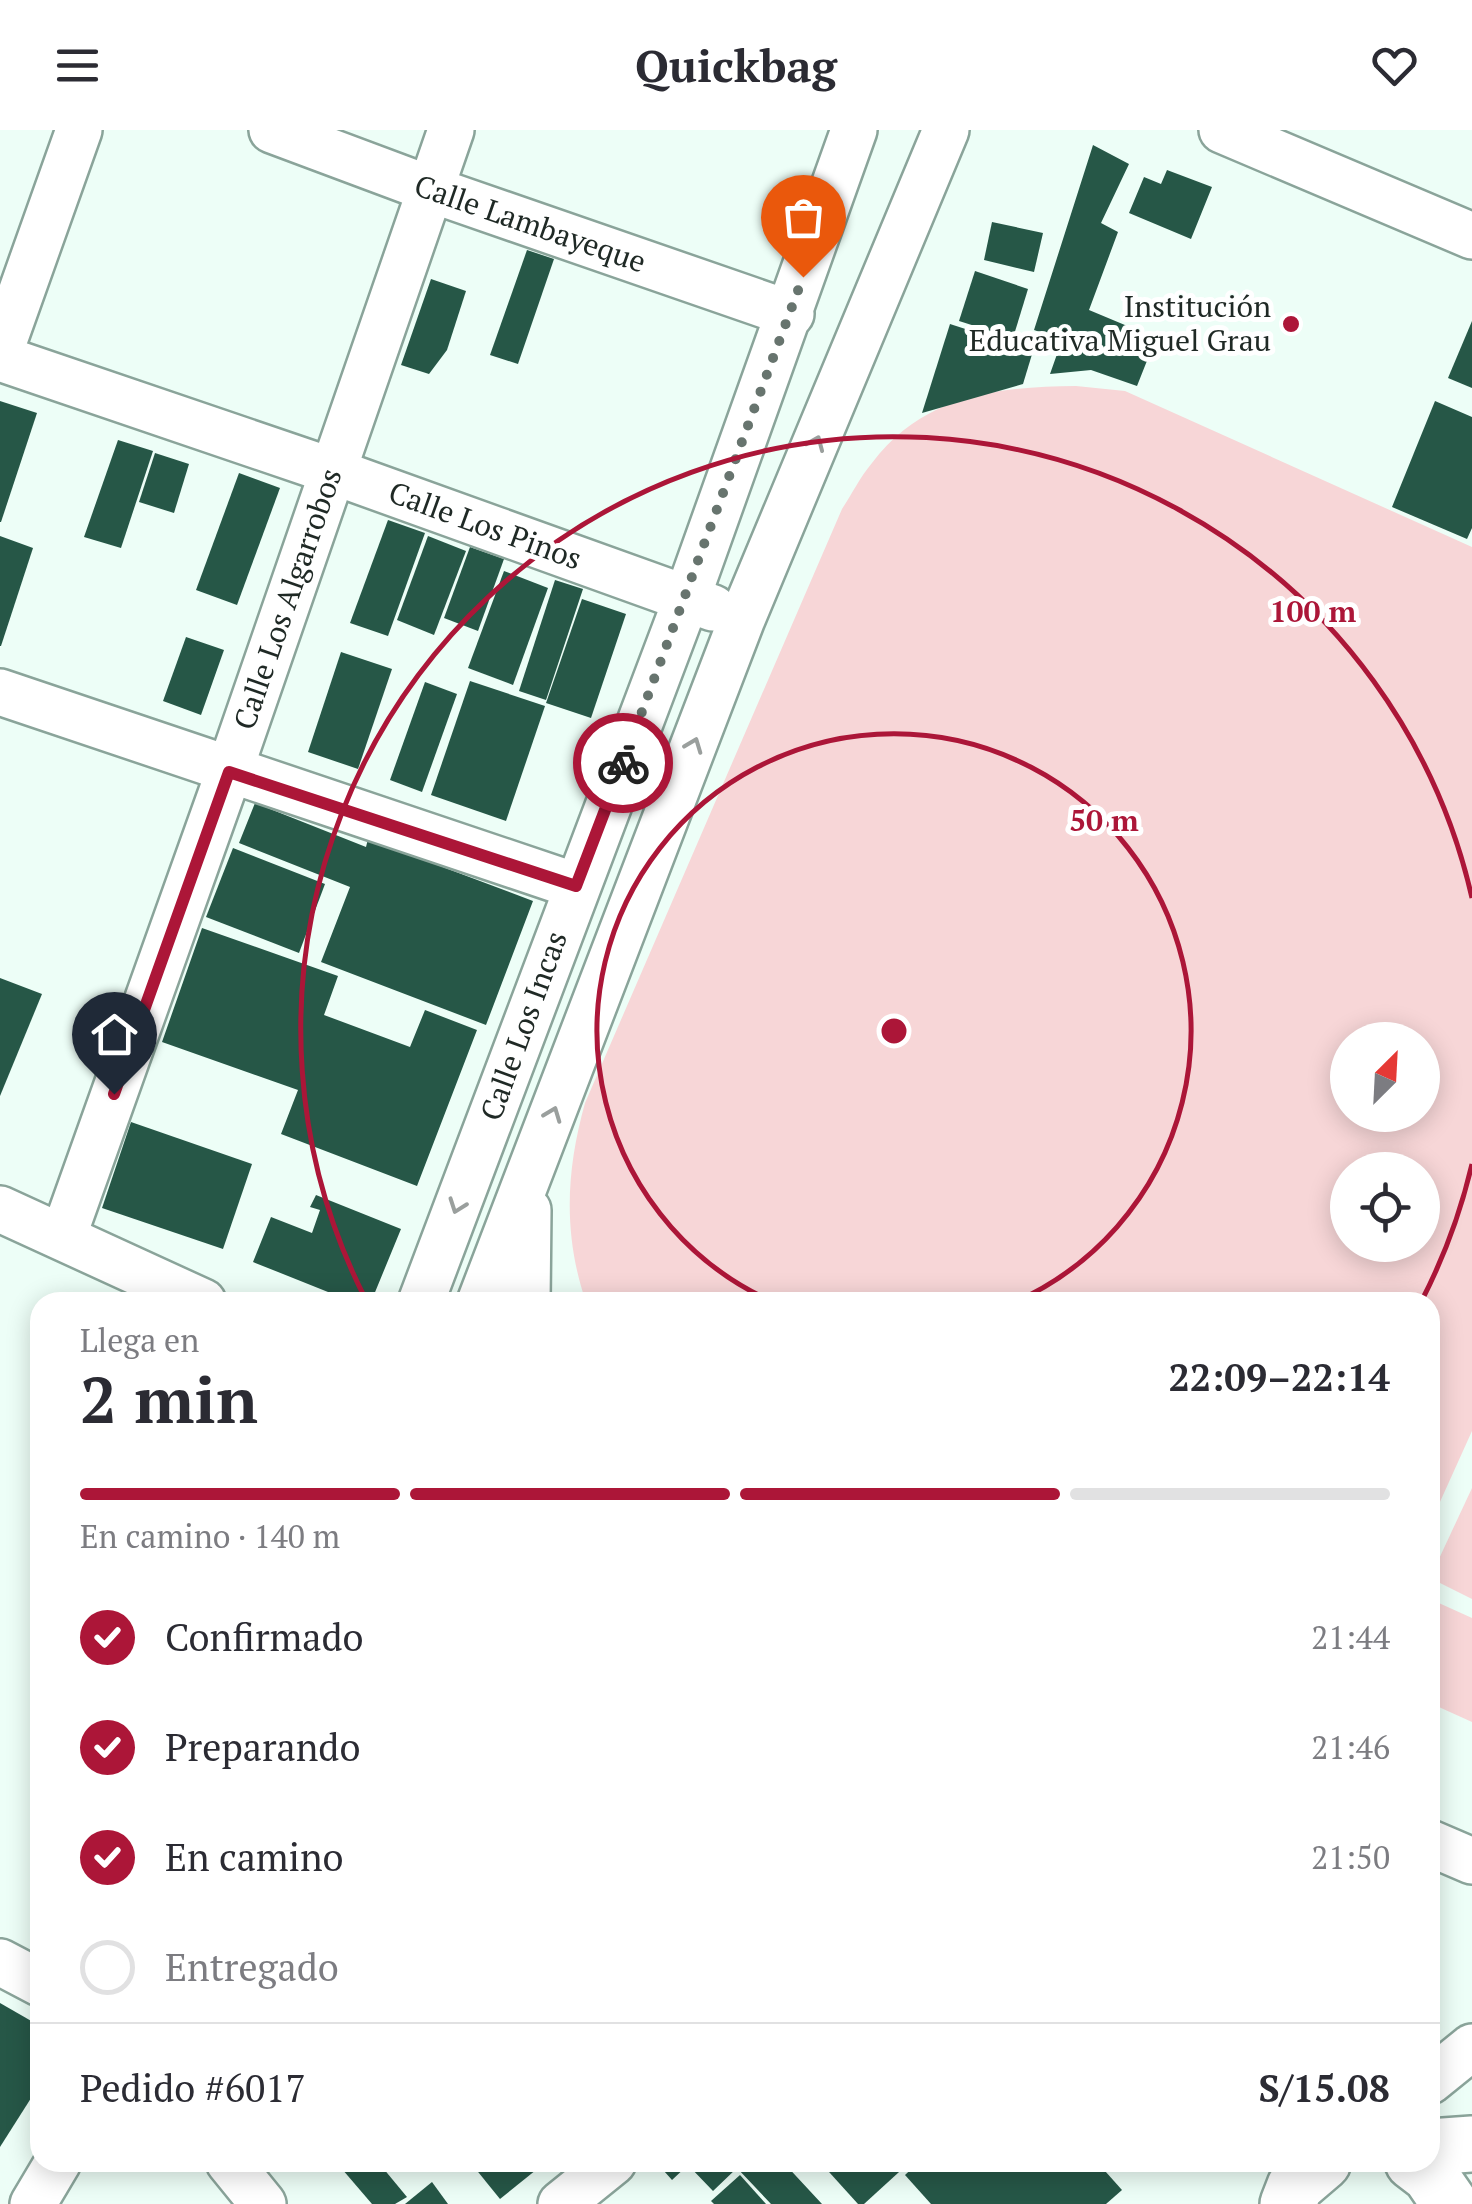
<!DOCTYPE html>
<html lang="es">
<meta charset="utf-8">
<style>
body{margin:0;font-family:"PT Serif",serif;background:#f2f2f3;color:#2b2b33;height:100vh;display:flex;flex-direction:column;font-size:38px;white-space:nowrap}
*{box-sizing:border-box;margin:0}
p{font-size:32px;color:#7c7c81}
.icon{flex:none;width:55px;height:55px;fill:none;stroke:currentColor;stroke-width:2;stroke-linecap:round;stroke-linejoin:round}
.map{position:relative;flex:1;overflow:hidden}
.sheet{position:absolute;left:30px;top:1162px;width:1410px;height:880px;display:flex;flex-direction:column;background:#fff;border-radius:30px;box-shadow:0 5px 25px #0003}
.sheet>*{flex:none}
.needle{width:65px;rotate:24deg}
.controls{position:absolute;left:1330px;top:892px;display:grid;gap:20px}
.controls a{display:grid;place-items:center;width:110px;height:110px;border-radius:50%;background:#fff;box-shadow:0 5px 25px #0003;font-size:50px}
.pin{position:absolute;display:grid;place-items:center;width:85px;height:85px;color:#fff;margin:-102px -42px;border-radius:50% 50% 50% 0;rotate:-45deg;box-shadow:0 0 10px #0007}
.pin .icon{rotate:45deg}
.courier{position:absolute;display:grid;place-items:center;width:100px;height:100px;margin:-50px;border:8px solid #ac1638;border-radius:50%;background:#fff;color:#222;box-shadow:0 2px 12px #0007}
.head em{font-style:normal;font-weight:700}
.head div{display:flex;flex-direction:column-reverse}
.head{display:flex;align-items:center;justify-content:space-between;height:170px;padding:0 50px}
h1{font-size:65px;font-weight:700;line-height:75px}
.bar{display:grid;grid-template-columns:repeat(4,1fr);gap:15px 10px;align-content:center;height:120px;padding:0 50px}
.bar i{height:12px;border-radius:8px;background:#e1e1e2}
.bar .on{background:#ac1638}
.bar p{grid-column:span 4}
.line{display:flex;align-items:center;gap:25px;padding:0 50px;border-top:2px solid #e1e1e2}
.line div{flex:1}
ol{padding:0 50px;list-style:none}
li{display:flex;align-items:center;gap:30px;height:110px}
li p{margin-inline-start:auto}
li .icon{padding:10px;border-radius:50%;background:#ac1638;color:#fff;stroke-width:4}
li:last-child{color:#7c7c81}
li i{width:55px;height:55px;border:5px solid #e1e1e2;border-radius:50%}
header{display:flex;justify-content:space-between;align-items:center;height:130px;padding:0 50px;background:#fff;font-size:45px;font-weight:700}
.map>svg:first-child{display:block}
.green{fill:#f7d6d7;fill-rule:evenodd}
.building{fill:#265747}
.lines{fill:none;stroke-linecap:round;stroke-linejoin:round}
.minor-casing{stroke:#8aa49a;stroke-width:50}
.major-casing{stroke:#8aa49a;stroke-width:60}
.minor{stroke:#fff;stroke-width:45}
.major{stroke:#fff;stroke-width:55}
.oneway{stroke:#9a9f9d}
.done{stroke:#67746e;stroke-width:10;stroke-dasharray:0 18}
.route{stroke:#ac1638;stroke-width:12}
.ring{fill:none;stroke:#ac1638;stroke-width:5}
.poi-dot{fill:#ac1638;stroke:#fff;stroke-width:4}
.labels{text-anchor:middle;stroke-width:10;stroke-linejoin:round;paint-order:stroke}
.street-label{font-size:30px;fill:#1f2925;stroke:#fff}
.poi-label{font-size:30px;fill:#1f2925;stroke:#fff;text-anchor:end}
.centre{fill:#ac1638;stroke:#fff;stroke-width:5}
.ring-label{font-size:30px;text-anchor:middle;font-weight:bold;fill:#ac1638;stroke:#fff;stroke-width:10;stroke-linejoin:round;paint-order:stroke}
</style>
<header><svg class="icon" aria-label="menu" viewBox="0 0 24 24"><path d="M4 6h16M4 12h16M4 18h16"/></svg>Quickbag<svg class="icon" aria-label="heart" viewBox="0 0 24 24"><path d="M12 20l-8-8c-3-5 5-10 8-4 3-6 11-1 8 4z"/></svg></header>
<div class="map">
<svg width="1472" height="2074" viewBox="0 0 1472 2074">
<rect width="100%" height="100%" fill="#edfef7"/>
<g class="green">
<path d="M 1076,256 L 1125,261 L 1472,417 L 1472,1301 L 1430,1394 L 1430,1172 L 586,1172 C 563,1105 566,1041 585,973 L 842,379 C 852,364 860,347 872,333 C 924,265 996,257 1076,256 ZM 1348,910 L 1422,910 L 1422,985 L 1348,985 ZM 1348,1040 L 1422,1040 L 1422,1115 L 1348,1115 Z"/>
<path d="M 1472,1358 L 1472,1469 L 1430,1448 Z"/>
<path d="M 1430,1469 L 1472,1488 L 1472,1592 L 1430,1573 Z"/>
</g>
<g class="building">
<path d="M 1093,15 L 1129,34 L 1101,93 L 1118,102 L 1089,180 L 1156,208 L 1137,256 L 1091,240 L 1050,244 L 1062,210 L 1034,200 Z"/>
<path d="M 1167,40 L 1212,57 L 1191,109 L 1129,83 L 1144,47 L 1161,54 Z"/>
<path d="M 992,92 L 1043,103 L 1034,142 L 984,130 Z"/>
<path d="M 527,120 L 554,129 L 518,234 L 490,225 Z"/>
<path d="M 975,141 L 1028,159 L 1013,208 L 959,191 Z"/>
<path d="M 431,149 L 466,161 L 447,220 L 429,244 L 401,235 Z"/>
<path d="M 1472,191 L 1472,258 L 1448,248 Z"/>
<path d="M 950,194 L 1033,221 L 1023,254 L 922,283 Z"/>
<path d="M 0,271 L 37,283 L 1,392 L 0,392 Z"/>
<path d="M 1435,271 L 1472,287 L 1472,398 L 1467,409 L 1392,377 Z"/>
<path d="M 118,310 L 153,321 L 121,418 L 84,407 Z"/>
<path d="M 155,323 L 189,334 L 174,383 L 139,372 Z"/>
<path d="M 239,343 L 280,358 L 237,475 L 196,460 Z"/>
<path d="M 388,390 L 425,403 L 388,506 L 350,493 Z"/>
<path d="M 0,406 L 33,418 L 1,516 L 0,516 Z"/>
<path d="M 428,406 L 466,421 L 434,505 L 397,490 Z"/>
<path d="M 470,417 L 504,429 L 478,501 L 444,488 Z"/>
<path d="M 504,441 L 548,458 L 513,555 L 468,538 Z"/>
<path d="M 555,450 L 583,459 L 546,570 L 519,561 Z"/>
<path d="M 582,469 L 626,484 L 591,588 L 546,573 Z"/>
<path d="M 186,507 L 224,520 L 201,585 L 163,571 Z"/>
<path d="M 341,522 L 392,539 L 358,639 L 308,622 Z"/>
<path d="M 470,551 L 545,576 L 506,691 L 431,665 Z"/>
<path d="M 425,552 L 457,564 L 422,662 L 390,650 Z"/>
<path d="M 255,673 L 366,717 L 368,709 L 533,771 L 486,895 L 321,832 L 350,757 L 239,713 Z"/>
<path d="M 233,718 L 325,754 L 299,823 L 206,787 Z"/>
<path d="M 202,798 L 338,846 L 324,885 L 410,917 L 425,880 L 477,900 L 417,1056 L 281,1004 L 298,960 L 162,912 Z"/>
<path d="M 0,848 L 42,864 L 0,966 Z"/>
<path d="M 131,992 L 252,1034 L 223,1119 L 102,1078 Z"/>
<path d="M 316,1065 L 401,1099 L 371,1172 L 353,1172 L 253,1132 L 271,1087 L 312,1103 L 320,1080 L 310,1077 Z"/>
<path d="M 0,1873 L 40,1896 L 40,1954 L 0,2017 Z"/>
<path d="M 336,2032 L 378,2032 L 407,2067 L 395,2074 L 372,2074 Z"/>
<path d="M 470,2032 L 529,2032 L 536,2040 L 500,2069 Z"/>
<path d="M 656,2032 L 783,2032 L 822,2074 L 771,2074 L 737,2038 L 713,2061 L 688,2035 L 672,2050 Z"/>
<path d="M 820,2032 L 910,2032 L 864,2074 L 858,2074 Z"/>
<path d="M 919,2032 L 1097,2032 L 1122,2060 L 1106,2074 L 931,2074 L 905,2045 Z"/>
<path d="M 740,2045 L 766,2074 L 714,2074 L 711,2071 Z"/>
<path d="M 432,2052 L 448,2074 L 405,2074 Z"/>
</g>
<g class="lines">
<defs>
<g id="minor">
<path d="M 272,0 L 430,59 L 791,184"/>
<path d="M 1222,0 L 1472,106"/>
<path d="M 0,222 L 79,0"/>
<path d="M 0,228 L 332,341 L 713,478"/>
<path d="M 0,562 L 576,756"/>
<path d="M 0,1079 L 203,1172"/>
<path d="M 63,1107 L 229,642 L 451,0"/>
<path d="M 421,1172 L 687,468 L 854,0"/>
<path d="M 480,1172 L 742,489 L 946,0"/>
<path d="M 527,1172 L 528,1080"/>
<path d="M 1430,1713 L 1472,1731"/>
<path d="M 0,1832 L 40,1853"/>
<path d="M 1430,1951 L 1472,1917"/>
<path d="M 229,2032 L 263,2074"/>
<path d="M 33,2074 L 58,2032"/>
<path d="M 561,2074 L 613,2032"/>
</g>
<g id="major">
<path d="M 1430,2017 L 1472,2014"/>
<path d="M 1413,2032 L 1430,2045 L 1450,2074"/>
<path d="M 1288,2074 L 1295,2056 L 1323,2032"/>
</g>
</defs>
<use href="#minor" class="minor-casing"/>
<use href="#major" class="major-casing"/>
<use href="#minor" class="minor"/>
<use href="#major" class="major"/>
</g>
<defs><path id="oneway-chevron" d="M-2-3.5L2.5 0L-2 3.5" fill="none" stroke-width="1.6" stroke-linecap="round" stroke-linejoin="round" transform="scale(2.5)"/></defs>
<g class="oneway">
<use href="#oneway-chevron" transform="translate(816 313) rotate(-67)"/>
<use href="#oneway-chevron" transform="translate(694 615) rotate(-69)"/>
<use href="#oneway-chevron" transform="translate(553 984) rotate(-69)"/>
<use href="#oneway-chevron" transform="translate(457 1076) rotate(110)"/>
</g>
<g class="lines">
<path class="done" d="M 623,633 L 803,147"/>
<path class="route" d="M 114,964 L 229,642 L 576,756 L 623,633"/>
</g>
<g class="ring">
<path d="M773 1172A297 297 0 1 1 1015 1172"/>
<path d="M1472 1034A593 593 0 0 1 1422 1170M366 1170A593 593 0 1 1 1472 768"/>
</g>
<circle class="poi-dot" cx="1291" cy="194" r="10"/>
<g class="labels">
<g class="street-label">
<text transform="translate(530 94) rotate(19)" y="10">Calle Lambayeque</text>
<text transform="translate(485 396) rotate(20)" y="10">Calle Los Pinos</text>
<text transform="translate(288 469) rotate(-71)" y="10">Calle Los Algarrobos</text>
<text transform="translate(524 896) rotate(-70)" y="10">Calle Los Incas</text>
</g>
<g class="poi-label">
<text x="1271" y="187">Institución<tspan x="1271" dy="34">Educativa Miguel Grau</tspan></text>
</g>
</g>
<circle cx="894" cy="901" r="15" class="centre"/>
<g class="ring-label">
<text x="1313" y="492">100 m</text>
<text x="1104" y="701">50 m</text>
</g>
</svg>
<div class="controls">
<a><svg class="needle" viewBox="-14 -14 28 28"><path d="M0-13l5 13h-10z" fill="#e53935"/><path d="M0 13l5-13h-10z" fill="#7c7c81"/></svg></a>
<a><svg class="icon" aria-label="locate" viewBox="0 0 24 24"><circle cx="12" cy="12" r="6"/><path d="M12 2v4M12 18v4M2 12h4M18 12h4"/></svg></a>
</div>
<div class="pin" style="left:803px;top:147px;background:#ea580c"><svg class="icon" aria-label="bag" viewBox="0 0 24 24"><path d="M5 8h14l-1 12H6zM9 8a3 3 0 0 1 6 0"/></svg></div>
<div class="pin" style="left:114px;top:964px;background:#1f2937"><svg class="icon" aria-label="home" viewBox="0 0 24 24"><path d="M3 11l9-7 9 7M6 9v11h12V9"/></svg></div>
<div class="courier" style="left:623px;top:633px"><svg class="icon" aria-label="bike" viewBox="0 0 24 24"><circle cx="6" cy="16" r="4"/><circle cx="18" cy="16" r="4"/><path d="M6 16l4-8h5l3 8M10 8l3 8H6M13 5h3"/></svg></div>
<section class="sheet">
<div class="head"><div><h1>2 min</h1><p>Llega en</p></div><em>22:09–22:14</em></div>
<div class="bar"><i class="on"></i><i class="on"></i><i class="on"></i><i></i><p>En camino · 140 m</p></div>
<ol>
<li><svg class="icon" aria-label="check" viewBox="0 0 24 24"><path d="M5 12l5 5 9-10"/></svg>Confirmado<p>21:44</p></li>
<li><svg class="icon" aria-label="check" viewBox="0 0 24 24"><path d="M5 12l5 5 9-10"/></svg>Preparando<p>21:46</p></li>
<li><svg class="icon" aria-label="check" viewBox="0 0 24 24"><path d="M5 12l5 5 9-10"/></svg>En camino<p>21:50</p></li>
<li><i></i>Entregado</li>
</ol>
<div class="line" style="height:130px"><div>Pedido #6017</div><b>S/15.08</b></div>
</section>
</div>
